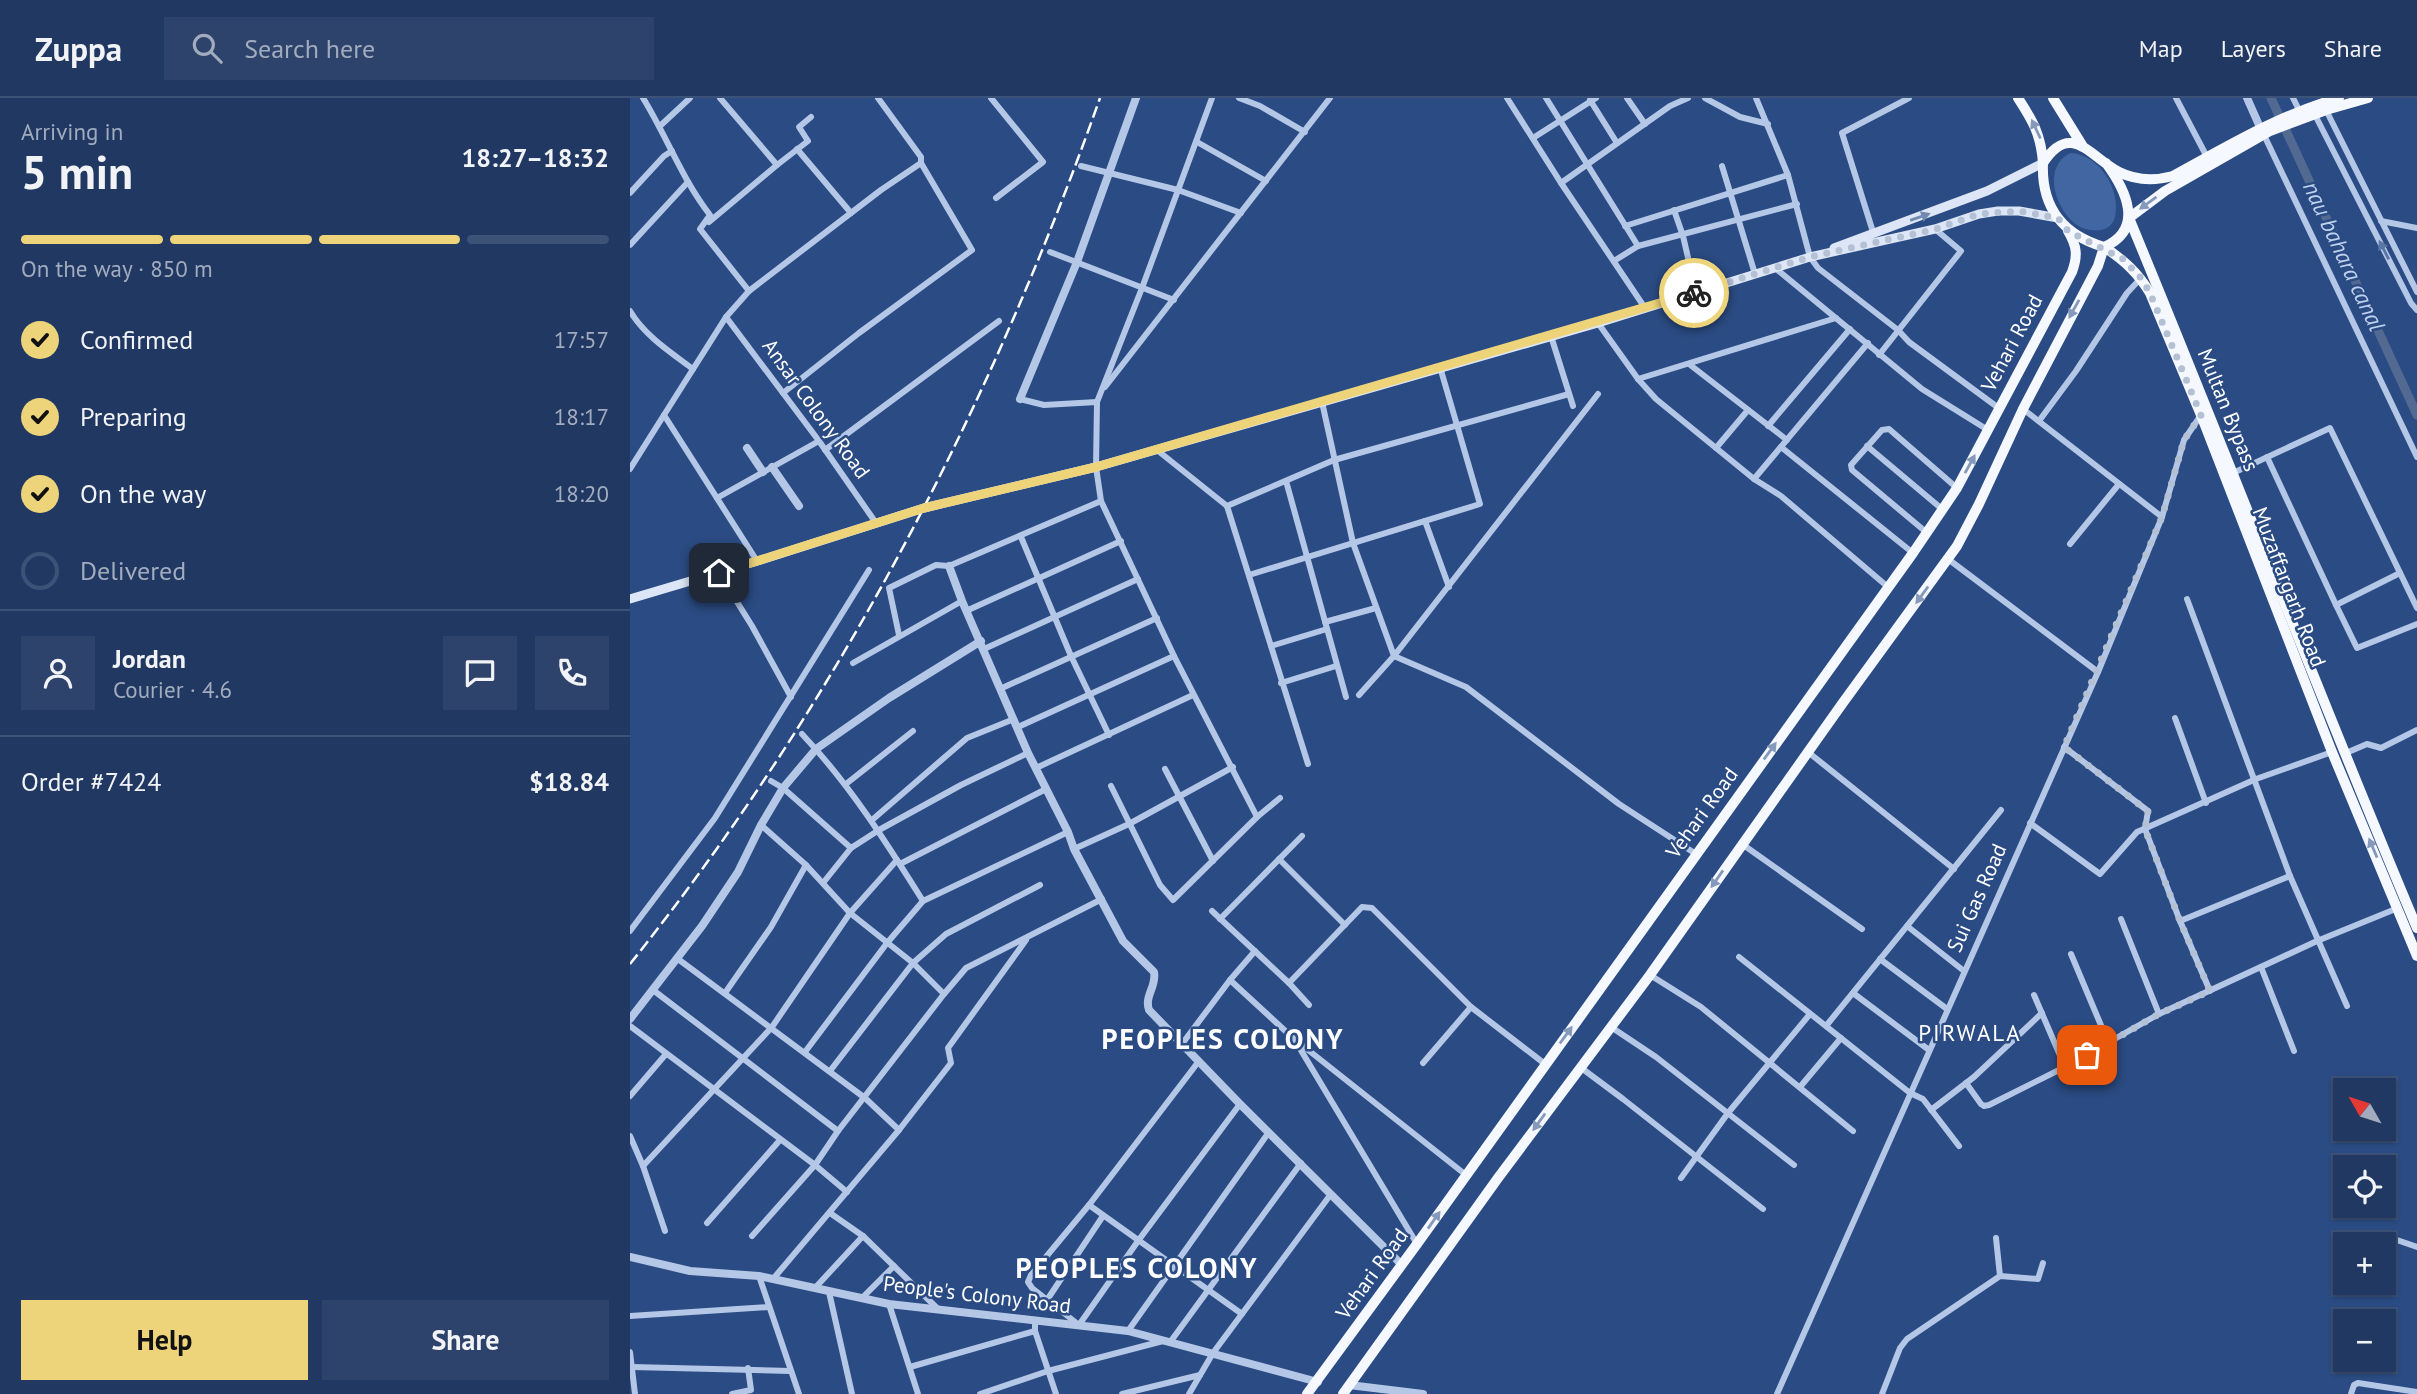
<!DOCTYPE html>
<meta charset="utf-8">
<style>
body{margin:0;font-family:"PT Sans",sans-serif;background:#2d436b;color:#f1f3f6;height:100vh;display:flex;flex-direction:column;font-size:26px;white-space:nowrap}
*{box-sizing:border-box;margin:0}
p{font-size:23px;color:#a2acbe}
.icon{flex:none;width:38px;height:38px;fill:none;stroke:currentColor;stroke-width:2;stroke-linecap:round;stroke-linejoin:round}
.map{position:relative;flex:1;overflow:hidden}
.panel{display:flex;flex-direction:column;background:#203862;width:630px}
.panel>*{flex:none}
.needle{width:46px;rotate:309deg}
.buttons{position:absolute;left:1703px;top:980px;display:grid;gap:14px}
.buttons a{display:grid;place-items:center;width:63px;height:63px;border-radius:0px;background:#203862;box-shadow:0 2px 5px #0004,0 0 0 2px #3d5277;font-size:35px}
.pin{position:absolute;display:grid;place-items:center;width:60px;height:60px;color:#fff;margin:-30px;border-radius:14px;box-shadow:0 4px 10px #0006}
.courier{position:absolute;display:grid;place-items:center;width:70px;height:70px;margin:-35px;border:5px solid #edd47b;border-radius:50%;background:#fff;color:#222;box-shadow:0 2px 9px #0007}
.summary em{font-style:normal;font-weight:700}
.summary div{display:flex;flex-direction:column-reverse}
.summary{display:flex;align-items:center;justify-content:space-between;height:119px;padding:0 21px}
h1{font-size:46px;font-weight:700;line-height:52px}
.bar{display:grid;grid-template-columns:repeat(4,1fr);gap:10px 7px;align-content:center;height:84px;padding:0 21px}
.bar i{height:9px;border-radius:5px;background:#3d5277}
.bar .current{background:#edd47b}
.bar p{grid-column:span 4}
.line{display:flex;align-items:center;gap:18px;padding:0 21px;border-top:2px solid #3d5277}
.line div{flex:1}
.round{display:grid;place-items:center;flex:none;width:74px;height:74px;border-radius:0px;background:#2d436b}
ol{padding:0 21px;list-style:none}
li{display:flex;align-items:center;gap:21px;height:77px}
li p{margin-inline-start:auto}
li .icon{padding:7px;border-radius:50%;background:#edd47b;color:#111;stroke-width:4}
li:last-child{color:#a2acbe}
li i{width:38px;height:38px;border:4px solid #3d5277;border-radius:50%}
.cta{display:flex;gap:14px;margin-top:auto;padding:14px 21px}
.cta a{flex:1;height:80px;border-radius:0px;background:#edd47b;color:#111;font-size:28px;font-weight:700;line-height:80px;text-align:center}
.cta a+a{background:#2d436b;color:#f1f3f6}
header{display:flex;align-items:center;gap:42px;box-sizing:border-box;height:98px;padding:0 35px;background:#203862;border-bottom:2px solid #3d5277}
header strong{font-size:33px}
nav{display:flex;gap:38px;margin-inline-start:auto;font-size:24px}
.search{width:490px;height:63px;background:#2d436b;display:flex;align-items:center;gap:18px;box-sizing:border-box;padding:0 24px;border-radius:0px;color:#a2acbe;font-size:26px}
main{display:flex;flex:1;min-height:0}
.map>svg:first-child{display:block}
.green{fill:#4266a1}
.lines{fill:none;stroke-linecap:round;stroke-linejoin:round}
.canal{stroke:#526991;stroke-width:9}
.minor{stroke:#b4c7e6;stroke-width:6}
.tertiary{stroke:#b4c7e6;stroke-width:8}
.secondary{stroke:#dde6f6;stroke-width:9}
.primary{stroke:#f5f8fe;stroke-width:10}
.rail{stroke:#fff;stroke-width:2.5;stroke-dasharray:12 5;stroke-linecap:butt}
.oneway{fill:#8599ba}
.oneway2{fill:#7289b1}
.oneway3{fill:#5a76a6}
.done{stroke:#b4c0d4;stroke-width:7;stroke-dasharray:0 12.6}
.route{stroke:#edd47b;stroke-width:9}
.labels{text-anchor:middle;stroke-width:5;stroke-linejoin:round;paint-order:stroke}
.street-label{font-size:21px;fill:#fff;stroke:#2a4b83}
.water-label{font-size:23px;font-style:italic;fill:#bfd1ee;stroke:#2a4b83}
.neighbourhood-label{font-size:23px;letter-spacing:2px;fill:#fff;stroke:#2a4b83}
.district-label{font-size:28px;font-weight:bold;letter-spacing:2px;fill:#fff;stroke:#2a4b83}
</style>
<header>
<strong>Zuppa</strong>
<div class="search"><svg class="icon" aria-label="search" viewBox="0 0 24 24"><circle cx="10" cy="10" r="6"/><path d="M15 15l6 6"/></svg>Search here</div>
<nav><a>Map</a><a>Layers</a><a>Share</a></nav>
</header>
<main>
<section class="panel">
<div class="summary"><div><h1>5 min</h1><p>Arriving in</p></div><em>18:27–18:32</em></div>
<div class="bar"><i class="current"></i><i class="current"></i><i class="current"></i><i></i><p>On the way · 850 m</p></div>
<ol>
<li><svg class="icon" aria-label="check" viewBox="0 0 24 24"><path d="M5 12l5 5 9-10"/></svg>Confirmed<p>17:57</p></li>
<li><svg class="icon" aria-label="check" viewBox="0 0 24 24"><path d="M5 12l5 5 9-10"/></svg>Preparing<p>18:17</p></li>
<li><svg class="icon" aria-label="check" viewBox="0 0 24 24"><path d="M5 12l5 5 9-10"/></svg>On the way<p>18:20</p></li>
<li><i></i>Delivered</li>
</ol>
<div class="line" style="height:126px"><a class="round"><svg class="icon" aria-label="person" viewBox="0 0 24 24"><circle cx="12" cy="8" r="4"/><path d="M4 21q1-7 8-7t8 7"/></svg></a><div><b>Jordan</b><p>Courier · 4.6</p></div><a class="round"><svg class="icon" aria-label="chat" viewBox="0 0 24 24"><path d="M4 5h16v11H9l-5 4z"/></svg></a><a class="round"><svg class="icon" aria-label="phone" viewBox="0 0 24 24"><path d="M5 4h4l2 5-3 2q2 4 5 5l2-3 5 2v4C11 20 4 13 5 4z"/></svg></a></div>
<div class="line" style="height:91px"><div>Order #7424</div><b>$18.84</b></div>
<div class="cta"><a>Help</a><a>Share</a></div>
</section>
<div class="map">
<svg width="1787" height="1296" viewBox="0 0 1787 1296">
<rect width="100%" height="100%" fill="#2a4b83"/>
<path class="green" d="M 1440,55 C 1469,56 1491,91 1485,119 C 1480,138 1455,134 1444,125 C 1424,108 1413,69 1440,55 Z"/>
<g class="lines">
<path class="canal" d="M 1641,0 L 1787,317"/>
<g class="minor">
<path d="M 13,0 C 37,39 52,81 80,117 L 70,131 L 119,193 L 96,219 L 189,343 L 246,425"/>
<path d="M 361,0 L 413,64 L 366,100"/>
<path d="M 582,0 L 512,190 L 467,304 L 466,369 L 471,403 L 544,558 L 627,719"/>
<path d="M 609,0 L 630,8 L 675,34"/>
<path d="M 877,0 L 931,85 L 1015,210"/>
<path d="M 916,0 L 1008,148"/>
<path d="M 997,0 L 1015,26"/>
<path d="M 1075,0 L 1110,19 L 1138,26"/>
<path d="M 1126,0 L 1158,77 L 1180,159 L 1188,170 L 1268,232 L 1279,244 L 1370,311"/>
<path d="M 1546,0 L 1577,59"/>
<path d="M 1663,0 L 1669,12"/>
<path d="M 960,2 L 987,45"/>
<path d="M 1695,10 L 1787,194"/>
<path d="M 1684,15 L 1781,205 L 1787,212"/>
<path d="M 30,28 L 60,0"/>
<path d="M 1634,37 L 1787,359"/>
<path d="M 903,40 L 966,0"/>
<path d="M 567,44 L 636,83"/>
<path d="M 167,51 L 221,115"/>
<path d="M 147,67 L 178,43 L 169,29 L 181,19"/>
<path d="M 451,68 L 548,92 L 611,115"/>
<path d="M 1092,68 L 1125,176"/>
<path d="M 931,85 L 1040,8 L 1058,0"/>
<path d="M 0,95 L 34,58 L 42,53"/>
<path d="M 1044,112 L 1053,138 L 1066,194"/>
<path d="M 1751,123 L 1787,130"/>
<path d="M 79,124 L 147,67 L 90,0"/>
<path d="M 995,128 L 1158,77"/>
<path d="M 1243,134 L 1212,35 L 1279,0"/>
<path d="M 0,147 L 58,84"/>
<path d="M 420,154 L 544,202"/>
<path d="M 984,163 L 1008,148 L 1167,106"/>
<path d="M 1145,170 L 1292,291 L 1358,332"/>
<path d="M 119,193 L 251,92 L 291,65 L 291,59 L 248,0"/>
<path d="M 0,213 C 15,238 40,254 63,271"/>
<path d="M 96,219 L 34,317 L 127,463"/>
<path d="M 968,225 L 1008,281 L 1026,301 L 1124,381 L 1151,398 L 1258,489"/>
<path d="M 921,238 L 943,308"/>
<path d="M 1249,257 L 1331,153 L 1305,131"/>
<path d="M 1059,266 L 1157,342"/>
<path d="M 1008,281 L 1206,220"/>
<path d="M 475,289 L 700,0"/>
<path d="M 153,295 L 229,235 L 342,152 L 291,65"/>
<path d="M 390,301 L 414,307 L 467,304"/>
<path d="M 692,304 L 723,445 L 764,558 L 836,589 L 989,706 L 1066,756"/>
<path d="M 1393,311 L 1532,419"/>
<path d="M 1409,323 L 1446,273 L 1497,195 L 1511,180"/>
<path d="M 1138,328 L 1220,231"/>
<path d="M 1237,348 L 1312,411"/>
<path d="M 1151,349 L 1283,455"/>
<path d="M 1086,350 L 1118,312"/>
<path d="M 195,352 L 369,223"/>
<path d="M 527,352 L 597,408"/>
<path d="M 1637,359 L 1706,507"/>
<path d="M 0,371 L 34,317"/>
<path d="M 1603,375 L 1700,330 L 1787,510"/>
<path d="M 1124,381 L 1238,245"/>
<path d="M 656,383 L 716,599"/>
<path d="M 87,400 L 189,343"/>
<path d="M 795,423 L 819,489"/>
<path d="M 1296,434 L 1222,372 L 1221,367 L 1252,332 L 1259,331 L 1327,390"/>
<path d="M 391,439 L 441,558 L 479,637"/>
<path d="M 1440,446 L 1489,386"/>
<path d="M 1318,461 L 1468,574"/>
<path d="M 89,475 L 122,528 L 161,599"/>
<path d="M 1770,475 L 1706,507 L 1727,550 L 1787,526"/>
<path d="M 619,477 L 850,406 L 810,269"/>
<path d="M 1557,501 L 1660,778 L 1717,908"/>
<path d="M 336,513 L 491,443"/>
<path d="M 695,524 L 746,510"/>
<path d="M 269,537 L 259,490 L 306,467 L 319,468 L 471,403"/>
<path d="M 641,548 L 697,531"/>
<path d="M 354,551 L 508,481"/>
<path d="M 223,565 L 332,503"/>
<path d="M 651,585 L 706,568"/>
<path d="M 372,590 L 527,520"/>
<path d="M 729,597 L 764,558 L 968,296"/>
<path d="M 1545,620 L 1576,705"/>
<path d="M 388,629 L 544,558"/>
<path d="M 172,636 C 220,687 256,744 293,803"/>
<path d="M 1434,649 L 1518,713 L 1515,731 L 1550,823 L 1580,893"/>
<path d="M 1178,654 L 1324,771"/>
<path d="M 1716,655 L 1737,646 L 1751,650 L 1787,632"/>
<path d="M 678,666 L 597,408 L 704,362 L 939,296"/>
<path d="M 406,670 L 563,597"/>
<path d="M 535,671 L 583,763"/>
<path d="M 141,683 L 153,690 L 221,750"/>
<path d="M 216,686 L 283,633"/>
<path d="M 481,688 L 530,787 L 543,802 L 627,719 L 650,700"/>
<path d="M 242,722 L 337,640 L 384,621"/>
<path d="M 1400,725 L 1470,776 L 1507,734 L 1626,681 L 1702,654"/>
<path d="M 131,727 L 176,767 L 220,815 L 283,865 L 314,896"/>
<path d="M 1112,746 L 1232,831"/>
<path d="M 444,751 L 499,726 L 603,669"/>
<path d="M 649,761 L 715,827"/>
<path d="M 270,766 L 416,691"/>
<path d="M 193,785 L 221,750 L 249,732 L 331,687 L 398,655"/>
<path d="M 582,813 L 659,885 L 679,907"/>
<path d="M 590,821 L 672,738"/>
<path d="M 1491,821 L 1529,916"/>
<path d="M 1550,823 L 1660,778"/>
<path d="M 1277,828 L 1334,873"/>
<path d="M 0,833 L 85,720 L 239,472"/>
<path d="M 1441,856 L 1478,944"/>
<path d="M 1109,859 L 1280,995 L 1293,1001 L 1329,1048"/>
<path d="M 48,861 L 235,1000 L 269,1032"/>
<path d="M 1250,861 L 1317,911"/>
<path d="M 1631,869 L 1664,953"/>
<path d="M 1020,877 L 1071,909 L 1223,1033"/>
<path d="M 600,882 L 625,853"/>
<path d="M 659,885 L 732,809 L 742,810 L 841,909 L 915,966"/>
<path d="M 23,892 L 208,1033"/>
<path d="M 95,895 L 141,829 L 176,767"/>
<path d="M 1223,895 L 1299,952"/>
<path d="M 1404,897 L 1435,969"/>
<path d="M 0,928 L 185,1067 L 217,1094"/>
<path d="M 1196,928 L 1371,712"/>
<path d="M 981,929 L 1026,959 L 1164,1067"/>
<path d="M 666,944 L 787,1146"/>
<path d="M 552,946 L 600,882 L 663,940 L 836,1077"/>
<path d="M 175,954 L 257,845 L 293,803 L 438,734"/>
<path d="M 569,963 L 459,1107 L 401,1177 L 398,1184 L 402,1190 L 449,1227 L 508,1143 L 610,1006"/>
<path d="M 793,965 L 841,909"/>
<path d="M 950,969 L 993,1001 L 1133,1111"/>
<path d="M 200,973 L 283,865 L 316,836 L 410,787"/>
<path d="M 1336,985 L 1351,1006 L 1354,1008 L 1359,1007 L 1435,969 L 1529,916 L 1687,843 L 1768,810"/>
<path d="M 1170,989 L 1211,940"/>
<path d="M 0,998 L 36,956"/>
<path d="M 1301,1012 L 1344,979 L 1412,915"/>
<path d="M 0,1038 L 13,1068 L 35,1133"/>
<path d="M 13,1068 L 142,929 L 220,815 L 267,762"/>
<path d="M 1051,1080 L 1098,1015 L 1180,916"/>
<path d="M 459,1107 L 612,1216"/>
<path d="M 200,1115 L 233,1138 L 308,1211"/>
<path d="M 77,1125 L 150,1042"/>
<path d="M 122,1138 L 185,1067 L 208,1033 L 314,896 L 336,870 L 472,801"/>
<path d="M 1366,1140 L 1370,1178"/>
<path d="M 1761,1140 L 1787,1149"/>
<path d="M 129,1178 L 169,1296"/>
<path d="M 143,1181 L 269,1032 L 321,965 L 318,950 L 396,842"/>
<path d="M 185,1190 L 233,1138"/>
<path d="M 199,1194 L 222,1296"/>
<path d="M 232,1200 L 264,1168"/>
<path d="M 417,1202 L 473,1118"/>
<path d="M 259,1206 L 288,1296"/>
<path d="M 0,1218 L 139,1209"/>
<path d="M 405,1233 L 426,1296"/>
<path d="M 498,1233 L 639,1034"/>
<path d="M 541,1243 L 671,1065"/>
<path d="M 0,1254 L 5,1296"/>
<path d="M 2,1269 L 160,1273"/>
<path d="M 280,1269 L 405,1233 L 405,1224"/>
<path d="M 102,1296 L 121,1292 L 118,1270"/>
<path d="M 350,1296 L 418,1273 L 533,1243"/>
<path d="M 492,1296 L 570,1277"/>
<path d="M 559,1296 L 583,1255 L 701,1096"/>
<path d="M 1147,1296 L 1468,574 L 1532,419 L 1554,342 L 1571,317"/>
<path d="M 1252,1296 L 1270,1250 L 1277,1241 L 1370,1178 L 1408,1181 L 1413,1165"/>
<path d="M 1721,1296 L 1724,1287 L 1728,1285 L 1787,1294"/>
</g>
<g class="tertiary">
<path d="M 1617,0 L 1633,36"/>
<path d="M 390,301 L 447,164 L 506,0"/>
<path d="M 117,350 L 133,374"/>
<path d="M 142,369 L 169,408"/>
<path d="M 319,468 L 332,503 L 398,655 L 438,734 L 444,751 L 493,843 L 524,874 C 527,888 514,898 519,912 L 610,1006 L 772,1167"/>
<path d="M 0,921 L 72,828 L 108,774 L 131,727 L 153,690 L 186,651 L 259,600 L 351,543"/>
<path d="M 0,1159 L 60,1173 L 129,1178 L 259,1206 L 498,1233 L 688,1284"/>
<path d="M 719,1287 L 793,1296"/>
</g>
<g class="secondary">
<path d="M 1204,150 L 1357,93 L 1413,65"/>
<path d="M 0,501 L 131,462 L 294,410 L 466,369 L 968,225 L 1180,159 L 1305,131 L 1349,116 L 1368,113 L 1389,113 L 1428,120"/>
</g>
<g class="primary">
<path d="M 1388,0 C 1403,23 1411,37 1413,65"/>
<path d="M 1423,0 L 1452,47"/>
<path d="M 1738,0 L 1696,12 L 1640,33 L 1535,93 L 1499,120 C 1597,356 1688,595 1787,830"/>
<path d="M 1476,65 C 1496,92 1515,131 1474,149 C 1433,137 1411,109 1413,65 C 1441,22 1460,59 1489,74 C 1507,83 1524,83 1543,78 C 1598,48 1649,17 1709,0"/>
<path d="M 677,1296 L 787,1146 L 1283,455 L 1327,390 L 1442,174 C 1448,158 1447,148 1438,133"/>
<path d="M 713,1296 L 868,1080 L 1020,877 L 1212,606 L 1327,448 L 1349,406 L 1393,311 L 1468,168 L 1474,149 C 1494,162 1508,175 1520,195 L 1571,317 L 1702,654 L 1787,858"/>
</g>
<path class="rail" d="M 0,866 C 206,608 360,311 470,0"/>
</g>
<defs><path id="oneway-solid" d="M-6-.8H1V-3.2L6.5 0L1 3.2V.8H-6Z" transform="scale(1.75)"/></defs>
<g class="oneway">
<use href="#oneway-solid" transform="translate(1406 31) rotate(-115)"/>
<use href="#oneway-solid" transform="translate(1518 105) rotate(144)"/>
<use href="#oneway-solid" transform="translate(1444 211) rotate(119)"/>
<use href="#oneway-solid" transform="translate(1340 366) rotate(-61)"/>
<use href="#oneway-solid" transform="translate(1292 497) rotate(126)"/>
<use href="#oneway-solid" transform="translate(1140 653) rotate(-54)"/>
<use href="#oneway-solid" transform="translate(1743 750) rotate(-113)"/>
<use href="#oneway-solid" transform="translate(1087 781) rotate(125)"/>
<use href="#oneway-solid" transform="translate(936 937) rotate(-54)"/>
<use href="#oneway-solid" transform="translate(909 1024) rotate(126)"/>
<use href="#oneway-solid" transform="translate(804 1122) rotate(-55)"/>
</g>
<use class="oneway2" href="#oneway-solid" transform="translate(1290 119) rotate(-19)"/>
<use class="oneway3" href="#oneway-solid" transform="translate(1754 152) rotate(-117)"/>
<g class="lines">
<path class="done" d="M 1064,195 L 1180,159 L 1306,131 L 1349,116 L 1389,113 L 1428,120 L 1438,133 L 1493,161 L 1511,180 L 1520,195 L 1571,317 L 1554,342 L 1532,419 L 1434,649 L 1518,713 L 1515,731 L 1550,823 L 1580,893 L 1529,916 L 1457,957"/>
<path class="route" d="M 89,475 L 294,410 L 466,369 L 1064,195"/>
</g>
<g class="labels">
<g class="street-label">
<text transform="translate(1382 245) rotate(-62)" y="7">Vehari Road</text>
<text transform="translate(186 311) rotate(54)" y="7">Ansar Colony Road</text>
<text transform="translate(1598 312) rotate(68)" y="7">Multan Bypass</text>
<text transform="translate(1659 489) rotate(69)" y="7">Muzaffargarh Road</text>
<text transform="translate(1072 715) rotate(-54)" y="7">Vehari Road</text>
<text transform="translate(1347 800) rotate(-66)" y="7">Sui Gas Road</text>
<text transform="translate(742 1176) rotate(-54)" y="7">Vehari Road</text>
<text transform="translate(347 1197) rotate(7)" y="7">People's Colony Road</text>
</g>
<g class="water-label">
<text transform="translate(1714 158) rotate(65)" y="8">nau bahara canal</text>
</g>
<g class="neighbourhood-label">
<text x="1340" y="943">PIRWALA</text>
</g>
<g class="district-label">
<text x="593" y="951">PEOPLES COLONY</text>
<text x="507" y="1180">PEOPLES COLONY</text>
</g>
</g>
</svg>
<div class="buttons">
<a><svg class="needle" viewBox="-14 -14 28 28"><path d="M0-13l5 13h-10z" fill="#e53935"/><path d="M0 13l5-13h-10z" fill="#a2acbe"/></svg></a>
<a><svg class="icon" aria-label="locate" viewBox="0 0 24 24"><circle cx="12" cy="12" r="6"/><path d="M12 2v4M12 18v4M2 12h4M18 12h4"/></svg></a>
<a>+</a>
<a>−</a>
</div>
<div class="pin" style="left:1457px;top:957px;background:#ea580c"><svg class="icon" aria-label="bag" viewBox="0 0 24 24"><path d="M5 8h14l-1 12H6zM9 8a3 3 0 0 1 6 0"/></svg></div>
<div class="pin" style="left:89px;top:475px;background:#1f2937"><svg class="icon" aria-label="home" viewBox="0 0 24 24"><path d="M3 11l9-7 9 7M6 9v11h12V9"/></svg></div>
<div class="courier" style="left:1064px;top:195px"><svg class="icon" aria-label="bike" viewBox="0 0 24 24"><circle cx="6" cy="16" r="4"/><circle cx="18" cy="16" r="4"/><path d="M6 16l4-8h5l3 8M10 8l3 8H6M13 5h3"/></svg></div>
</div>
</main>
